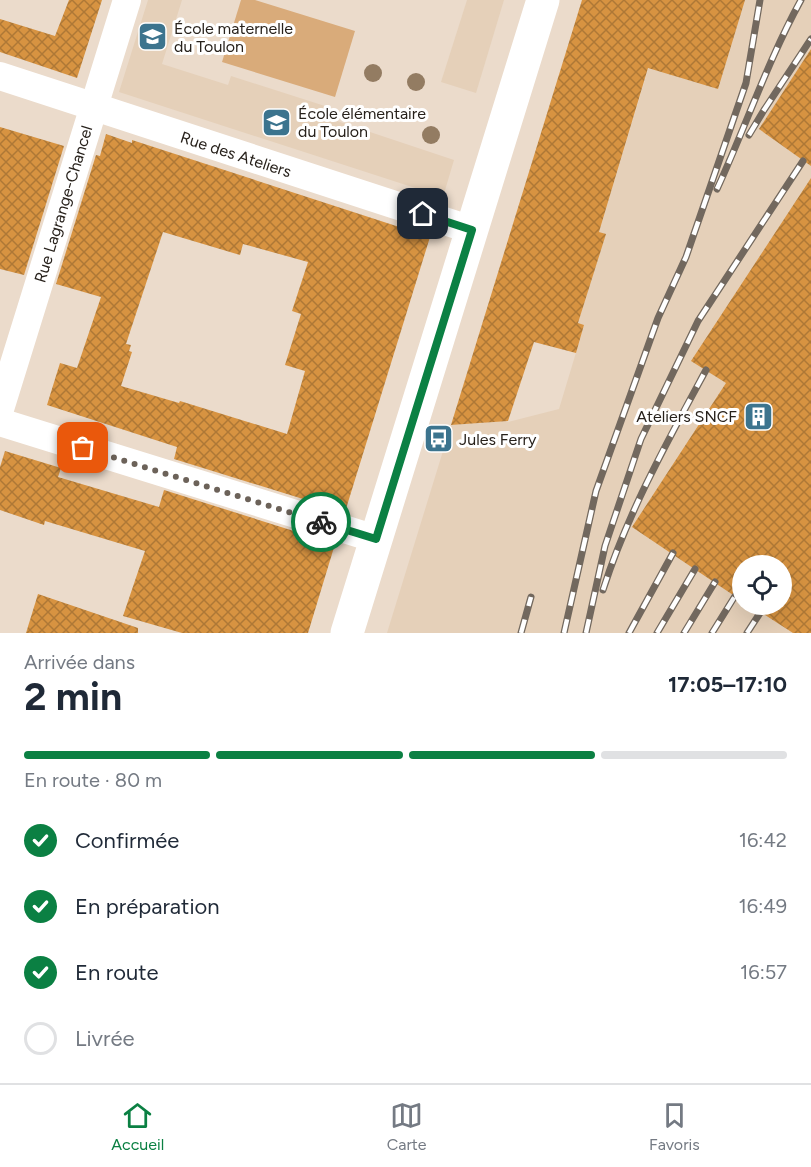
<!DOCTYPE html>
<html lang="fr">
<meta charset="utf-8">
<style>
body{margin:0;font-family:Figtree,sans-serif;background:#f2f2f3;color:#1f2937;height:100vh;display:flex;flex-direction:column;font-size:22px;white-space:nowrap}
*{box-sizing:border-box;margin:0}
p{font-size:20px;color:#747a83}
.icon{flex:none;width:33px;height:33px;fill:none;stroke:currentColor;stroke-width:2;stroke-linecap:round;stroke-linejoin:round}
.map{position:relative;height:633px;overflow:hidden}
.sheet{display:flex;flex-direction:column;background:#fff;flex:1}
.sheet>*{flex:none}
.tools{position:absolute;left:732px;top:555px;display:grid;gap:12px}
.tools a{display:grid;place-items:center;width:60px;height:60px;border-radius:50%;background:#fff;box-shadow:0 6px 24px #0002;font-size:30px}
.pin{position:absolute;display:grid;place-items:center;width:51px;height:51px;color:#fff;margin:-26px;border-radius:12px;box-shadow:0 3px 9px #0006}
.courier{position:absolute;display:grid;place-items:center;width:60px;height:60px;margin:-30px;border:4px solid #0b8043;border-radius:50%;background:#fff;color:#222;box-shadow:0 2px 8px #0007}
.overview em{font-style:normal;font-weight:700}
.overview div{display:flex;flex-direction:column-reverse}
.overview{display:flex;align-items:center;justify-content:space-between;height:102px;padding:0 24px}
h1{font-size:39px;font-weight:700;line-height:45px}
.bar{display:grid;grid-template-columns:repeat(4,1fr);gap:9px 6px;align-content:center;height:72px;padding:0 24px}
.bar i{height:8px;border-radius:4px;background:#e0e1e3}
.bar .selected{background:#0b8043}
.bar p{grid-column:span 4}
ol{padding:0 24px;list-style:none}
li{display:flex;align-items:center;gap:18px;height:66px}
li p{margin-inline-start:auto}
li .icon{padding:6px;border-radius:50%;background:#0b8043;color:#fff;stroke-width:4}
li:last-child{color:#747a83}
li i{width:33px;height:33px;border:3px solid #e0e1e3;border-radius:50%}
.tabs{display:flex;justify-content:space-around;align-items:center;height:84px;border-top:2px solid #e0e1e3;background:#fff;font-size:16px;color:#747a83}
.tabs a{display:grid;justify-items:center;gap:3px}
.tabs .selected{color:#0b8043}
.map>svg:first-child{display:block}
.built{fill:#e5d0b9;fill-rule:evenodd}
.garden{fill:#d9ab7a}
.building{fill:url(#building-cross-hatch);fill-rule:evenodd}
.lines{fill:none;stroke-linecap:round;stroke-linejoin:round}
.minor{stroke:#fff;stroke-width:28}
.secondary{stroke:#fff;stroke-width:33}
.rail-casing{stroke:#72685e;stroke-width:7}
.rail{stroke:#fff;stroke-width:4.5;stroke-dasharray:14;stroke-linecap:butt}
.tree{fill:#937c62}
.done{stroke:#6c6259;stroke-width:6;stroke-dasharray:0 10.8}
.route{stroke:#0b8043;stroke-width:8}
.labels{text-anchor:middle;stroke-width:6;stroke-linejoin:round;paint-order:stroke}
.poi-label{font-size:16px;fill:#27211b;stroke:#fff;text-anchor:start}
.street-label{font-size:16px;fill:#27211b;stroke:#fff}
</style>
<div class="map">
<svg width="811" height="633" viewBox="0 0 811 633">
<defs>
<pattern id="building-cross-hatch" width="8" height="8" patternUnits="userSpaceOnUse" patternTransform="scale(1.5)"><rect width="8" height="8" fill="#d79341"/><path d="M0 0l8 8M0 8l8-8" fill="none" stroke="#ae7836"/></pattern>
</defs>
<rect width="100%" height="100%" fill="#ebdbcb"/>
<g class="built">
<path d="M 148,0 L 182,0 L 162,64 L 228,85 L 231,76 L 328,107 L 325,117 L 454,160 L 443,197 L 119,92 Z"/>
<path d="M 467,0 L 504,0 L 476,93 L 441,82 Z"/>
<path d="M 669,0 L 811,0 L 811,633 L 387,633 L 451,425 L 485,423 L 487,415 L 508,422 L 559,409 L 584,326 L 578,323 L 605,234 L 599,232 ZM 742,566 L 782,566 L 782,604 L 742,604 Z"/>
</g>
<path class="garden" d="M 241,0 L 255,0 L 355,31 L 335,97 L 222,62 Z"/>
<g class="building">
<path d="M 69,0 L 102,0 L 77,78 L 0,52 L 0,19 L 55,36 Z"/>
<path d="M 582,0 L 745,0 L 718,89 L 648,68 L 599,232 L 606,234 L 578,323 L 584,325 L 576,353 L 534,342 L 508,421 L 451,425 Z"/>
<path d="M 811,49 L 811,166 L 759,129 Z"/>
<path d="M 0,127 L 64,146 L 24,275 L 0,269 Z"/>
<path d="M 106,134 L 132,143 L 132,140 L 430,237 L 345,512 L 174,459 L 177,447 L 47,405 L 60,363 L 77,368 L 101,297 L 56,284 L 96,155 L 100,156 ZM 163,232 L 240,255 L 243,244 L 308,262 L 292,311 L 301,314 L 285,365 L 305,371 L 287,434 L 180,401 L 179,403 L 121,386 L 132,352 L 129,351 L 131,345 L 126,344 Z"/>
<path d="M 811,178 L 811,633 L 793,633 L 748,604 L 782,604 L 782,566 L 742,566 L 742,601 L 632,527 L 726,383 L 691,361 Z"/>
<path d="M 5,451 L 61,468 L 58,477 L 159,507 L 164,490 L 335,544 L 308,633 L 182,633 L 123,616 L 145,551 L 45,521 L 44,525 L 0,510 L 0,467 Z"/>
<path d="M 38,594 L 138,628 L 138,633 L 26,633 Z"/>
</g>
<g class="lines">
<g class="minor">
<path d="M 0,76 L 472,230"/>
<path d="M 0,409 L 127,0"/>
<path d="M 0,422 L 376,539"/>
</g>
<path class="secondary" d="M 347,633 L 543,0"/>
<defs>
<g id="rail">
<path d="M 749,135 L 764,110 L 811,39"/>
<path d="M 717,189 C 746,126 768,60 801,0"/>
<path d="M 603,590 C 628,512 667,442 706,370"/>
<path d="M 521,633 L 531,597"/>
<path d="M 564,633 L 596,491 L 658,318 L 686,257 L 746,83 L 760,0"/>
<path d="M 586,633 L 605,546 L 641,439 L 698,321 L 803,161"/>
<path d="M 629,633 L 673,553"/>
<path d="M 657,633 L 695,569"/>
<path d="M 684,633 L 715,582"/>
<path d="M 712,633 L 735,596"/>
<path d="M 747,633 L 760,613"/>
</g>
</defs>
<use href="#rail" class="rail-casing"/>
<use href="#rail" class="rail"/>
</g>
<g class="tree">
<circle cx="373" cy="73" r="9"/>
<circle cx="416" cy="82" r="9"/>
<circle cx="431" cy="135" r="9"/>
</g>
<g class="lines">
<path class="done" d="M 83,448 L 321,522"/>
<path class="route" d="M 321,522 L 376,539 L 472,230 L 423,214"/>
</g>
<defs>
<symbol id="school-square" viewBox="-11 -11 22 22"><rect x="-9" y="-9" width="18" height="18" rx="4" fill="#3c748e" stroke="#fff"/><path d="M0-5L7-2L0 1L-7-2ZM-4 1L0 2.5L4 1V4Q0 6-4 4Z" fill="#fff"/></symbol>
<symbol id="building-square" viewBox="-11 -11 22 22"><rect x="-9" y="-9" width="18" height="18" rx="4" fill="#3c748e" stroke="#fff"/><path d="M-4-6H4V6H1V3H-1V6H-4ZM-2.5-4.3h1.7v1.8h-1.7ZM.8-4.3h1.7v1.8H.8ZM-2.5-1h1.7V.8h-1.7ZM.8-1h1.7V.8H.8Z" fill="#fff"/></symbol>
<symbol id="bus-square" viewBox="-11 -11 22 22"><rect x="-9" y="-9" width="18" height="18" rx="4" fill="#3c748e" stroke="#fff"/><path d="M-5-6H5V4H4V6H2V4H-2V6H-4V4H-5ZM-3.5-4V0h7V-4ZM-3.5 1.2v1.5H-2V1.2ZM2 1.2v1.5H3.5V1.2Z" fill="#fff"/></symbol>
</defs>
<g fill-rule="evenodd">
<use href="#school-square" x="136" y="20" width="33" height="33"/>
<use href="#school-square" x="260" y="106" width="33" height="33"/>
<use href="#building-square" x="742" y="400" width="33" height="33"/>
<use href="#bus-square" x="422" y="422" width="33" height="33"/>
</g>
<g class="labels">
<g class="poi-label">
<text x="174" y="34">École maternelle<tspan x="174" dy="18">du Toulon</tspan></text>
<text x="298" y="119">École élémentaire<tspan x="298" dy="18">du Toulon</tspan></text>
<text x="737" y="422" text-anchor="end">Ateliers SNCF</text>
<text x="459" y="445">Jules Ferry</text>
</g>
<g class="street-label">
<text transform="translate(236 154) rotate(18)" y="6">Rue des Ateliers</text>
<text transform="translate(63 204) rotate(-73)" y="6">Rue Lagrange-Chancel</text>
</g>
</g>
</svg>
<div class="tools">
<a><svg class="icon" aria-label="locate" viewBox="0 0 24 24"><circle cx="12" cy="12" r="6"/><path d="M12 2v4M12 18v4M2 12h4M18 12h4"/></svg></a>
</div>
<div class="pin" style="left:83px;top:448px;background:#ea580c"><svg class="icon" aria-label="bag" viewBox="0 0 24 24"><path d="M5 8h14l-1 12H6zM9 8a3 3 0 0 1 6 0"/></svg></div>
<div class="pin" style="left:423px;top:214px;background:#1f2937"><svg class="icon" aria-label="home" viewBox="0 0 24 24"><path d="M3 11l9-7 9 7M6 9v11h12V9"/></svg></div>
<div class="courier" style="left:321px;top:522px"><svg class="icon" aria-label="bike" viewBox="0 0 24 24"><circle cx="6" cy="16" r="4"/><circle cx="18" cy="16" r="4"/><path d="M6 16l4-8h5l3 8M10 8l3 8H6M13 5h3"/></svg></div>
</div>
<section class="sheet">
<div class="overview"><div><h1>2 min</h1><p>Arrivée dans</p></div><em>17:05–17:10</em></div>
<div class="bar"><i class="selected"></i><i class="selected"></i><i class="selected"></i><i></i><p>En route · 80 m</p></div>
<ol>
<li><svg class="icon" aria-label="check" viewBox="0 0 24 24"><path d="M5 12l5 5 9-10"/></svg>Confirmée<p>16:42</p></li>
<li><svg class="icon" aria-label="check" viewBox="0 0 24 24"><path d="M5 12l5 5 9-10"/></svg>En préparation<p>16:49</p></li>
<li><svg class="icon" aria-label="check" viewBox="0 0 24 24"><path d="M5 12l5 5 9-10"/></svg>En route<p>16:57</p></li>
<li><i></i>Livrée</li>
</ol>
</section>
<nav class="tabs">
<a class="selected"><svg class="icon" aria-label="home" viewBox="0 0 24 24"><path d="M3 11l9-7 9 7M6 9v11h12V9"/></svg>Accueil</a>
<a><svg class="icon" aria-label="map" viewBox="0 0 24 24"><path d="M3 6l6-2 6 2 6-2v14l-6 2-6-2-6 2zM9 4v14M15 6v14"/></svg>Carte</a>
<a><svg class="icon" aria-label="saved" viewBox="0 0 24 24"><path d="M7 4h10v16l-5-4-5 4z"/></svg>Favoris</a>
</nav>
